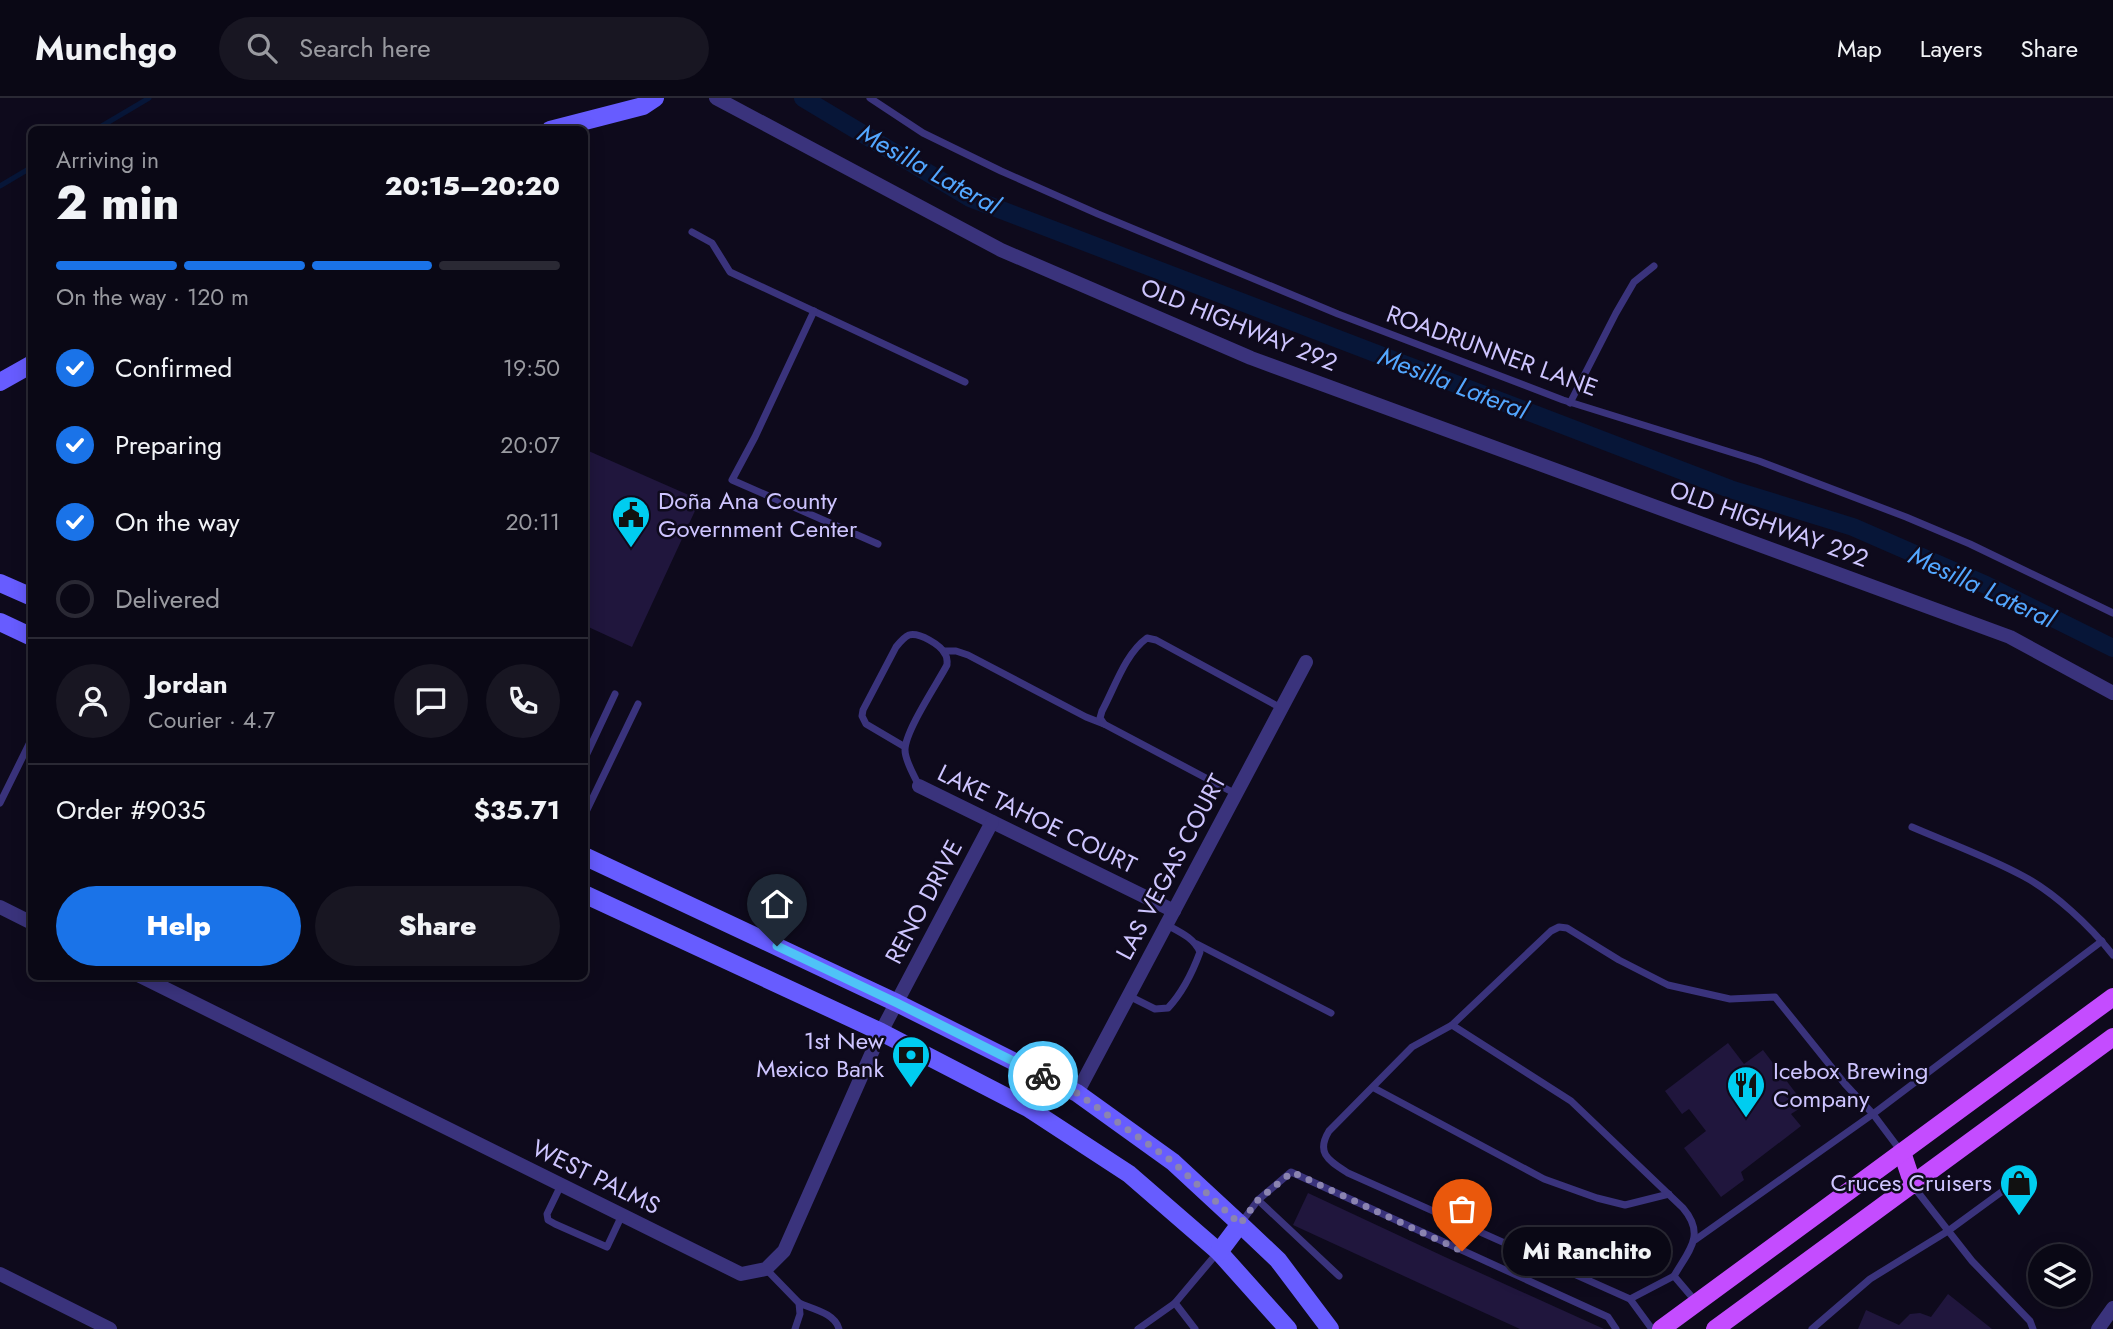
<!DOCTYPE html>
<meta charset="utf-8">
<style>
body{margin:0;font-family:Jost,sans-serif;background:#181622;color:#f1f3f6;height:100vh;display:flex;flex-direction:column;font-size:26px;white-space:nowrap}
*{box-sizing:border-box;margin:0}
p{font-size:23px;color:#999aa0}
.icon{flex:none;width:38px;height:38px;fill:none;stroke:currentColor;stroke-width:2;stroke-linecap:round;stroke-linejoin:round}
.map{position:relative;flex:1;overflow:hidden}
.drawer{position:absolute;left:28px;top:28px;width:560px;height:854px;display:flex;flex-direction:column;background:#0a0815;border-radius:10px;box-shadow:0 4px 18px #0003,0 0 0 2px #2a2934}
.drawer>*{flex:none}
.fabs{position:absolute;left:2028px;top:1146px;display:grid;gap:14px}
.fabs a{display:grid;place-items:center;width:63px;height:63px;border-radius:50%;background:#0a0815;box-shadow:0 4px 18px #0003,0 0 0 2px #2a2934;font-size:35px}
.pin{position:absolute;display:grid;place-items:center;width:60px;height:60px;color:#fff;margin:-72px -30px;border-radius:50% 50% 50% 0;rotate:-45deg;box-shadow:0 0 7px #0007}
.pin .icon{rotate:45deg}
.courier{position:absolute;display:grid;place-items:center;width:70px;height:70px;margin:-35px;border:5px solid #4fc3f7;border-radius:50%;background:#fff;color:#222;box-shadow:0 2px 9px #0007}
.bubble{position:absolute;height:49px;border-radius:24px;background:#0a0815;box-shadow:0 4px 18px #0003,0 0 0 2px #2a2934;font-size:23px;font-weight:800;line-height:49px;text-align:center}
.summary em{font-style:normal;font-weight:800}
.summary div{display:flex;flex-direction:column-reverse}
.summary{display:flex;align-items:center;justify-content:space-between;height:119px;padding:0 28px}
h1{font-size:46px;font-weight:800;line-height:52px}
.bar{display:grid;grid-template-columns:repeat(4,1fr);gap:10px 7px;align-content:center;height:84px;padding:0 28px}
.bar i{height:9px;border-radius:5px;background:#2a2934}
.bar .selected{background:#1a73e8}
.bar p{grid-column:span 4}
.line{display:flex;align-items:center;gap:18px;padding:0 28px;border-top:2px solid #2a2934}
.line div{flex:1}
.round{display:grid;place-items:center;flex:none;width:74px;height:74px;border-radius:37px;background:#181622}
ol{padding:0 28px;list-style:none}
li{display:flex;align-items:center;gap:21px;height:77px}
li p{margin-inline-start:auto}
li .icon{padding:7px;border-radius:50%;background:#1a73e8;color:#fff;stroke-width:4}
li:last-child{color:#999aa0}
li i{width:38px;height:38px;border:4px solid #2a2934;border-radius:50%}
.cta{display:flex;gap:14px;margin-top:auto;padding:14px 28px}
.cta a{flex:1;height:80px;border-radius:42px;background:#1a73e8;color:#fff;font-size:28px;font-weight:800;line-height:80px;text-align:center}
.cta a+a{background:#181622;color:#f1f3f6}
header{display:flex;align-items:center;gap:42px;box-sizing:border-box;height:98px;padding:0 35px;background:#0a0815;border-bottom:2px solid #2a2934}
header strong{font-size:33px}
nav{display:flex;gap:38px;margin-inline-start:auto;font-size:24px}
.search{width:490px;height:63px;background:#181622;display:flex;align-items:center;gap:18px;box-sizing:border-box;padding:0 24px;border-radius:38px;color:#999aa0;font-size:26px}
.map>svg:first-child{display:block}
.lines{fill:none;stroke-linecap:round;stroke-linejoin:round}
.stream{stroke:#071638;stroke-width:5}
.canal{stroke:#071638;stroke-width:18}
.building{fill:#20163d}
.lane{stroke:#3a337c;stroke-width:7}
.street{stroke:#3a337c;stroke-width:14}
.secondary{stroke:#675cff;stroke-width:18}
.primary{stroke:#c44cff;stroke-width:18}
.done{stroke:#8b84b0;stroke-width:7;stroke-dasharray:0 12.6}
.route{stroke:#4fc3f7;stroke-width:9}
.labels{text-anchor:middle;stroke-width:5;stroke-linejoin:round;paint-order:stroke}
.street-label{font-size:24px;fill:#cec5ff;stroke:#0e0a1c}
.poi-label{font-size:24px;fill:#cec5ff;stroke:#0e0a1c;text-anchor:start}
.water-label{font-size:26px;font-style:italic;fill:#53a7ff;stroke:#0e0a1c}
</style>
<header>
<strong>Munchgo</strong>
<div class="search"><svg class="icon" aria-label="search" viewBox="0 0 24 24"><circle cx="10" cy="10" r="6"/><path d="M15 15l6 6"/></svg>Search here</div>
<nav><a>Map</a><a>Layers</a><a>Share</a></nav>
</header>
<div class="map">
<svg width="2113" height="1231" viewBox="0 0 2113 1231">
<rect width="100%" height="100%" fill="#0e0a1c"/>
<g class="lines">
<g class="stream">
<path d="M 95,32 L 149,0"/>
<path d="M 0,88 L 32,69"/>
</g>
<path class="canal" d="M 803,0 L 970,100 L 1730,391 L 1853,429 L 1986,487 L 2113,550"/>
</g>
<g class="building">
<path d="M 584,351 L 700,402 L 632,549 L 584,527 L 584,511 L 589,501 L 584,499 Z"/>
<path d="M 1728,945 L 1744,966 L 1763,952 L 1805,1007 L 1791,1016 L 1801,1028 L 1741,1074 L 1744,1082 L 1721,1099 L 1684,1050 L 1706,1033 L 1689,1011 L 1682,1016 L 1665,993 Z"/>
<path d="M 1308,1095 L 1445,1159 L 1604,1231 L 1520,1231 L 1430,1190 L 1293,1127 Z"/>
<path d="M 1948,1196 L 1992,1231 L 1858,1231 L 1866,1212 L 1899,1227 L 1910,1216 L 1920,1215 L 1931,1219 Z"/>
</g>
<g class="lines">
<g class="lane">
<path d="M 870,0 L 923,35 L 1001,73 L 1098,116 L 1338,216 L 1563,302 L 1759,363 L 1906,419 L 1970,446 L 2113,515"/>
<path d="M 692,134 L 712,145 L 730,174 L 965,284"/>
<path d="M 814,213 L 755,339 L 732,382 L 878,446"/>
<path d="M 1570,305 L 1616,215 L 1634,184 L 1654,168"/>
<path d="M 944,553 L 956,553 L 968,557 L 1086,619 L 1104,626"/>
<path d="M 905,649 L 866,626 L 862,618 L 863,612 L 896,549 C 900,544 904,539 909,537 C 919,534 941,547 945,556 C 948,560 947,562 947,567 C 937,586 905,633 905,652 C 905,663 914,677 919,688"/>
<path d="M 584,662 L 615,596"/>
<path d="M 1236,696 L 1104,626 L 1100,620 L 1102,613 C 1115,589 1125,556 1147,540 L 1156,542 L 1281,610"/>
<path d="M 0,705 L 32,640"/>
<path d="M 584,718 L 638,606"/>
<path d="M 1912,729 C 1949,745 1988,759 2023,778 C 2055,795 2090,828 2113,857"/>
<path d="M 1197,846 L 1331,915"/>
<path d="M 1129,898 L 1155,911 L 1168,910 C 1182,895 1193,873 1200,854 C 1194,840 1180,834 1167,827"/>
<path d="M 1452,927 L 1551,833 L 1559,829 L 1567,830 L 1619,862 L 1668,887 L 1730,901 L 1775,899 L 1845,986 L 1873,1016 L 1900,1052"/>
<path d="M 1374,990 L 1544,1081 L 1597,1100 L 1625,1107 L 1669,1096"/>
<path d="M 561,1087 L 547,1116 L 548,1122 L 555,1126 L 607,1149 L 622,1117"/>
<path d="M 1913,1088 L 1972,1163 L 2030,1223 L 2033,1231"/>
<path d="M 1258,1102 L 1339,1178"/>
<path d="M 1241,1125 L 1258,1102 L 1291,1074 L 1608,1219 L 1616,1231"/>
<path d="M 1695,1142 L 1873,1016 L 2102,843"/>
<path d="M 766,1171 L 799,1205 L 800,1216 L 795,1231"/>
<path d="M 1630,1201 L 1674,1178"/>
<path d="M 799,1205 C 812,1211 835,1215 839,1231"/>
<path d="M 1175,1205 L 1195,1231"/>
<path d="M 1138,1231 L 1175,1205 L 1218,1154"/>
<path d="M 1652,1231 L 1630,1201 L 1348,1075 C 1330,1063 1315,1056 1329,1033 L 1412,949 L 1452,927 L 1571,1003 L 1683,1110 C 1706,1137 1689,1152 1674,1178 L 1697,1205"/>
<path d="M 1812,1231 L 1870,1181 L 1948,1133 L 2015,1084"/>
</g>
<g class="street">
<path d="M 716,0 L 1001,152 L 1251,260 L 2010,539 L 2113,595"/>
<path d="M 919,688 L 1174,813"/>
<path d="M 0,809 L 32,825"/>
<path d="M 140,878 L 741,1176 L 766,1171 L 784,1153 L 881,934 L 992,724"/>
<path d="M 1077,995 L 1306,564"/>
<path d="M 0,1176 L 110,1231"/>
<path d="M 2098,1231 L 2113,1210"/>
</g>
<g class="secondary">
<path d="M 550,32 L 643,8 L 655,0"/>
<path d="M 0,284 L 32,266"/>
<path d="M 0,485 L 32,499"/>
<path d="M 0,524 L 32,539"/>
<path d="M 584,758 L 897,905 L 1077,995 L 1173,1064 L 1240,1126 L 1278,1162 L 1330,1231"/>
<path d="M 584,796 L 881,934 L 1028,1010 L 1129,1076 L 1219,1154 L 1288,1231"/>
<path d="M 1219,1154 L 1240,1126"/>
</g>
<g class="primary">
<path d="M 1902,1054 L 1913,1087"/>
<path d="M 1661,1231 L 2113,899"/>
<path d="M 1715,1231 L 2113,939"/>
</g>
</g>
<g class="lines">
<path class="done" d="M 1043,978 L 1077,995 L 1173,1064 L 1240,1126 L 1258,1102 L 1292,1074 L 1462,1153"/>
<path class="route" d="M 777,848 L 897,905 L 1043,978"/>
</g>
<defs>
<symbol id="civic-pin" viewBox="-11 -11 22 30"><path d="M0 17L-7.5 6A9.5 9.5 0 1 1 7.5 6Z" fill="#00cdf0" stroke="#0e0a1c"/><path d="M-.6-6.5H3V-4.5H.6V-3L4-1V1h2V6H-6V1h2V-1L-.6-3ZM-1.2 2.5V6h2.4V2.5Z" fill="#111"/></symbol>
<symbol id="bank-pin" viewBox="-11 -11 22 30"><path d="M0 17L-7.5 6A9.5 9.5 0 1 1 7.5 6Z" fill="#00cdf0" stroke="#0e0a1c"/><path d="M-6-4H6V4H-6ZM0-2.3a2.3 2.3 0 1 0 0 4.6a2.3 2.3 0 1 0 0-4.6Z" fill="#111"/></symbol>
<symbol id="restaurant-pin" viewBox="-11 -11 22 30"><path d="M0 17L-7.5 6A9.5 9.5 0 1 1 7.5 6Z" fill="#00cdf0" stroke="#0e0a1c"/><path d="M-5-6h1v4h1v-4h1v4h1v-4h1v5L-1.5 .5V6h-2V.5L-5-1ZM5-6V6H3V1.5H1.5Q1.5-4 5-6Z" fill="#111"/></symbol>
<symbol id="shop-pin" viewBox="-11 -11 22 30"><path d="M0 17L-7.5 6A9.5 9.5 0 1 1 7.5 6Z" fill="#00cdf0" stroke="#0e0a1c"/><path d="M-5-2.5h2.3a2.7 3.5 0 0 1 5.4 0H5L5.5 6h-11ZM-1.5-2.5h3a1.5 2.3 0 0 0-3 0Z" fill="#111"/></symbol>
</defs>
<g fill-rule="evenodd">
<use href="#civic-pin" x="609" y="395" width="44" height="60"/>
<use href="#bank-pin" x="889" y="935" width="44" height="60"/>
<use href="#restaurant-pin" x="1724" y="965" width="44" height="60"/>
<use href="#shop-pin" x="1997" y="1063" width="44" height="60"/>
</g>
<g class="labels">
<g class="street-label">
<text transform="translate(1239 227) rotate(22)" y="8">OLD HIGHWAY 292</text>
<text transform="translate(1492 253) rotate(20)" y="8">ROADRUNNER LANE</text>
<text transform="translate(1769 426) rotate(20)" y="8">OLD HIGHWAY 292</text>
<text transform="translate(1037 721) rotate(26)" y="8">LAKE TAHOE COURT</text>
<text transform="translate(1171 769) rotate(-62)" y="8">LAS VEGAS COURT</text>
<text transform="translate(924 804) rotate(-62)" y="8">RENO DRIVE</text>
<text transform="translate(596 1079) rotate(26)" y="8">WEST PALMS</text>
</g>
<g class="poi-label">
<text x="658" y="411">Doña Ana County<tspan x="658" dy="28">Government Center</tspan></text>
<text x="884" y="951" text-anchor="end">1st New<tspan x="884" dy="28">Mexico Bank</tspan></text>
<text x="1773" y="981">Icebox Brewing<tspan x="1773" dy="28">Company</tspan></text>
<text x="1992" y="1093" text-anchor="end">Cruces Cruisers</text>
</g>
<g class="water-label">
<text transform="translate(929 71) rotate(29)" y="9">Mesilla Lateral</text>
<text transform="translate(1453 285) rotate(21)" y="9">Mesilla Lateral</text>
<text transform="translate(1982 489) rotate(25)" y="9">Mesilla Lateral</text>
</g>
</g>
</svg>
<div class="fabs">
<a><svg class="icon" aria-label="layers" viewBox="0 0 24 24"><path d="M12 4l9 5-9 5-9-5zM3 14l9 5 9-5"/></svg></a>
</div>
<div class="pin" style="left:1462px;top:1153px;background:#ea580c"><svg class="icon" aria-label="bag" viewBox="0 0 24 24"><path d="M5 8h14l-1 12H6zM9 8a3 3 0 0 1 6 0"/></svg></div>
<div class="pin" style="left:777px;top:848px;background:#1f2937"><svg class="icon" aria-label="home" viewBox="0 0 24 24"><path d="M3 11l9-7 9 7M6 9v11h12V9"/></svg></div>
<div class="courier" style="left:1043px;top:978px"><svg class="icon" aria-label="bike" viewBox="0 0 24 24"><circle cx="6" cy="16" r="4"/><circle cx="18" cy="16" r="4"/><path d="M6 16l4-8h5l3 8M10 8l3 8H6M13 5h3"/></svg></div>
<div class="bubble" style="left:1503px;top:1129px;width:168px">Mi Ranchito</div>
<section class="drawer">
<div class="summary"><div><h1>2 min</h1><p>Arriving in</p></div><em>20:15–20:20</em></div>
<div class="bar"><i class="selected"></i><i class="selected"></i><i class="selected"></i><i></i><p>On the way · 120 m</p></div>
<ol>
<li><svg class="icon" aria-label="check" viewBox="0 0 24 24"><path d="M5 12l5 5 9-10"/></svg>Confirmed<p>19:50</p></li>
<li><svg class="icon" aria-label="check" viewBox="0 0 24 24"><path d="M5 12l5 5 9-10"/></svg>Preparing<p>20:07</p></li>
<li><svg class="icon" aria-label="check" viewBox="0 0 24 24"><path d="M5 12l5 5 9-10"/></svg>On the way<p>20:11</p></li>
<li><i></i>Delivered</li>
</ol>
<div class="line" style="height:126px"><a class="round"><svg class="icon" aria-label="person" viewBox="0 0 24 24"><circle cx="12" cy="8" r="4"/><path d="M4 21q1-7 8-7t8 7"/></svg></a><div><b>Jordan</b><p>Courier · 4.7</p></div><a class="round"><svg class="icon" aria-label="chat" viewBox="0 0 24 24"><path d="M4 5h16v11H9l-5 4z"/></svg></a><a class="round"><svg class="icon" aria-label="phone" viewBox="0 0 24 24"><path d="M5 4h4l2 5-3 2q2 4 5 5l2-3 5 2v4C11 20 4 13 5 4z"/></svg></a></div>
<div class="line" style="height:91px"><div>Order #9035</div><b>$35.71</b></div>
<div class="cta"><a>Help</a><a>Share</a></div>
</section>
</div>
